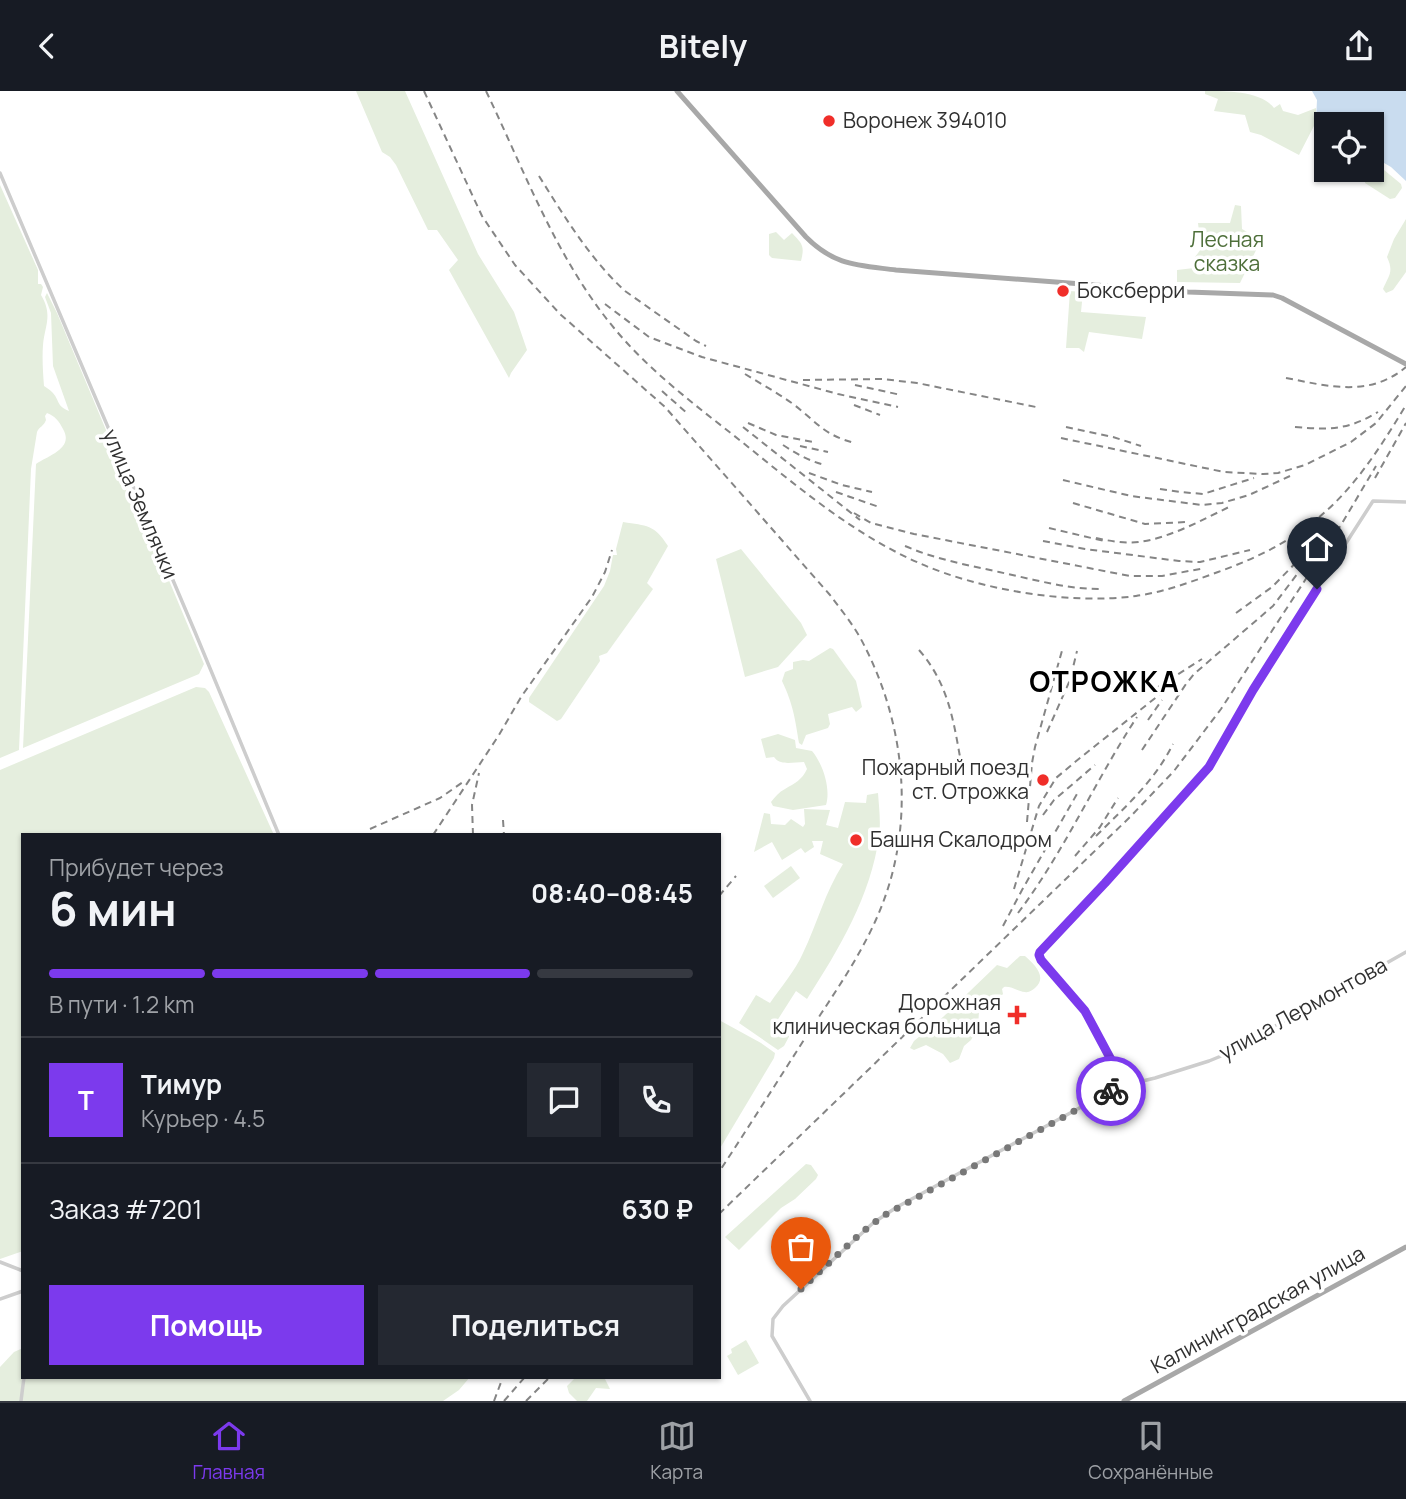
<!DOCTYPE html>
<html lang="ru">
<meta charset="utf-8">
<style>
body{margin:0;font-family:Manrope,sans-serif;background:#242831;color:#f1f3f6;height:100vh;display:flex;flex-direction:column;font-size:26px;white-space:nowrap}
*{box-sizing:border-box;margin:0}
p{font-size:23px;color:#9ea1a6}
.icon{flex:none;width:38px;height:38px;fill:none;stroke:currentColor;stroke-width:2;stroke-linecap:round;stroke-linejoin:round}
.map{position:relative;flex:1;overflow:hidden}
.drawer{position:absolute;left:21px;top:742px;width:700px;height:546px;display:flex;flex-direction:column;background:#171b24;border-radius:0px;box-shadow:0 2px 5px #0004}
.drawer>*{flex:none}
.fabs{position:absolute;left:1314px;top:21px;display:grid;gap:14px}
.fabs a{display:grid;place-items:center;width:70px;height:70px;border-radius:0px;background:#171b24;box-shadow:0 2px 5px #0004;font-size:35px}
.pin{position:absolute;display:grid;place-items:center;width:60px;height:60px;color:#fff;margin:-72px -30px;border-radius:50% 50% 50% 0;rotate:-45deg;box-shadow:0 0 7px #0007}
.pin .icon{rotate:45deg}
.courier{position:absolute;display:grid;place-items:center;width:70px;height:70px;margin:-35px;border:5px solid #7c3aed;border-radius:50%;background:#fff;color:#222;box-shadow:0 2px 9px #0007}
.overview em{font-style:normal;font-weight:700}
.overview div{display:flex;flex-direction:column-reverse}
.overview{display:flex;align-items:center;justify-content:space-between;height:119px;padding:0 28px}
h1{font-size:46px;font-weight:700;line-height:52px}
.bar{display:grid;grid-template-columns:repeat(4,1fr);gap:10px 7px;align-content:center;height:84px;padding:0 28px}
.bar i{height:9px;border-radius:5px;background:#363941}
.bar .selected{background:#7c3aed}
.bar p{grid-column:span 4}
.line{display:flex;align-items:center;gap:18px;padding:0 28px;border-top:2px solid #363941}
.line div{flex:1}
.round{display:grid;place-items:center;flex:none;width:74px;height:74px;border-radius:0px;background:#242831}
.button{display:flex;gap:14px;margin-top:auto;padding:14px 28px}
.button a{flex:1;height:80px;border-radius:0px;background:#7c3aed;color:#fff;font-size:28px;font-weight:700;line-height:80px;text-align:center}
.button a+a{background:#242831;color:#f1f3f6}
header{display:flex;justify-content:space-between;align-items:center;height:91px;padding:0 28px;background:#171b24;font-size:32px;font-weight:700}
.dock{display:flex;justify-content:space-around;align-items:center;height:98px;border-top:2px solid #363941;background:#171b24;font-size:19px;color:#9ea1a6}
.dock a{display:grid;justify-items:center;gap:4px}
.dock .selected{color:#7c3aed}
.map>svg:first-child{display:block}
.green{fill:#e5eede}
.water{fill:#c9dcef}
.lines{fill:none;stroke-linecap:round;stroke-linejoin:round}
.minor{stroke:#cdcdcd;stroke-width:3.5}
.major{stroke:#a8a8a8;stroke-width:5}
.rail{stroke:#858585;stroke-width:2;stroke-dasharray:7 5;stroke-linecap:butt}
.done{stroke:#787878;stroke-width:7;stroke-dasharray:0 12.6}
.route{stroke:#7c3aed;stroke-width:9}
.poi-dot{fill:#f02e29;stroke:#fff;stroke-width:2.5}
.labels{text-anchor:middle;stroke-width:7;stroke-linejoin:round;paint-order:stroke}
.poi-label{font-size:21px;fill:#303030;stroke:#fff;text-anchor:start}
.park-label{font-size:21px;fill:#4e6f3a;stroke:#fff}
.street-label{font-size:21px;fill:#303030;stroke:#fff}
.district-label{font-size:28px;font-weight:bold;letter-spacing:2px;fill:#000;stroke:#fff}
</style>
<header><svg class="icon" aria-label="back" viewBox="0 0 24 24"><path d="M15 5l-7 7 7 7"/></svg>Bitely<svg class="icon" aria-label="share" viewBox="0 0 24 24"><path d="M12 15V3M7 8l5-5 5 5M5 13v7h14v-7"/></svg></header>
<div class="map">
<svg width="1406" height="1310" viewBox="0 0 1406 1310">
<rect width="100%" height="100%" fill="#fff"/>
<g class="green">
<path d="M 356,0 L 405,0 L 478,163 L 514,221 L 527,259 L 511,282 L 509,287 L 449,179 L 458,169 L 437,139 L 428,139 L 396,74 L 390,66 L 382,61 Z"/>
<path d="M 1205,0 C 1227,0 1261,0 1274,17 L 1280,13 L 1283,20 L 1298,24 L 1316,17 L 1316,31 L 1299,64 L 1261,44 L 1250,41 L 1245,24 L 1214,20 L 1218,8 L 1205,3 Z"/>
<path d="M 1372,65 L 1381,70 L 1378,74 L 1401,93 L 1402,97 L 1395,107 L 1390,108 L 1365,92 L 1365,86 L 1354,79 L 1372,79 Z"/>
<path d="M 0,94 L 38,179 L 38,193 L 41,193 L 43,196 L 41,204 C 53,224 45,234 43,254 C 42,267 43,282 44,295 C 47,297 50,299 52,301 C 60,309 56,315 69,320 L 53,275 L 51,222 L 45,206 L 47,202 L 57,222 L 204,573 L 199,583 L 23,657 L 36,373 C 50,364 74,357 63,338 C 59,330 55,325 47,322 L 45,325 L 46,329 C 44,335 39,336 37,341 L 31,378 L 19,659 L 0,667 Z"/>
<path d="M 1235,114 L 1241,115 L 1242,138 L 1261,149 L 1240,192 L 1177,191 L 1177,179 L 1194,177 L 1195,166 L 1201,158 L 1198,132 L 1230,132 Z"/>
<path d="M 1406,128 L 1406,181 L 1393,199 L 1386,202 L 1383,198 C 1389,184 1394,181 1387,166 L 1394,148 Z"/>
<path d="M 776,141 L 784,149 L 792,142 C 802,153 805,154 801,170 L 772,167 L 769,164 L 769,143 Z"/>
<path d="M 1070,200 L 1083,201 L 1081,221 L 1146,226 L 1142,248 L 1089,241 L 1084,261 L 1079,257 L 1066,257 Z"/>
<path d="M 623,431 C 647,435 654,433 668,455 L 647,492 L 653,498 L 607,562 L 599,565 L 600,570 L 561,628 L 557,630 L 529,611 L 529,607 L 604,495 L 610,480 L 613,464 L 617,464 L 616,458 Z"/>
<path d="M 741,458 L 801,532 L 807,544 L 778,576 L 745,586 L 716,468 Z"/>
<path d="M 830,557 L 833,558 L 856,590 L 862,616 L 856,621 L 852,616 L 828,623 L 830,633 L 828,637 L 806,644 L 802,654 L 799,652 C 795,627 793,613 782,590 L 785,581 L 793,578 L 793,571 L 803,569 L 809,570 Z"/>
<path d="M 196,596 L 205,597 L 209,601 L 274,744 L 23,744 L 23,1160 L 0,1168 L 0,679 Z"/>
<path d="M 778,643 L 795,649 L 796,657 L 812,660 C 823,673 831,698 826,714 L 793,719 L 773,715 L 771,711 C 775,706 779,701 785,698 C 795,692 802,689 807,678 L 804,671 C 793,671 780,675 774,666 L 766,667 L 761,648 Z"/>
<path d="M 878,702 C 879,716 881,732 879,745 C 871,805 839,858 807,908 L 796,900 L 775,933 L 791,942 L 784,955 L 778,959 L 739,932 L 756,904 L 770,912 C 781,896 795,880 803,862 C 817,833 825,801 843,773 L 820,763 L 823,750 L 812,750 L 814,756 L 805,762 L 801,757 L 782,769 L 772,751 L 754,761 L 764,722 L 770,723 L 771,733 L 785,734 L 791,728 L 803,736 L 805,733 L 804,718 L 830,719 L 826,734 L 838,737 L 845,711 L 866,712 L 867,704 Z"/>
<path d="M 791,775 L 800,787 L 773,807 L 764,795 Z"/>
<path d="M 1020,865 L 1025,865 C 1034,873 1048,886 1035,897 C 1032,899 1029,902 1025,901 C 1017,900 1011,895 1004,896 L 1002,898 L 1003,903 L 1000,906 L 979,920 L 978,937 L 971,949 L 964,955 L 959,968 L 950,972 L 943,963 L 926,954 L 914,959 L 910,957 L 914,950 L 943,926 L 995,876 L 997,874 L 1007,877 Z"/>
<path d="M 719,929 L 761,952 L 775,962 L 774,967 L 719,1059 Z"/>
<path d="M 806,1073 L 811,1074 L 818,1084 L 816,1088 L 795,1108 L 781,1117 L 739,1159 L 725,1146 Z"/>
<path d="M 746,1249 L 759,1272 L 738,1284 L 727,1265 L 732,1262 L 731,1258 Z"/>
<path d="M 23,1257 L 23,1286 L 470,1286 L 459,1299 L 443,1310 L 0,1310 L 0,1276 L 14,1261 Z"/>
<path d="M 576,1286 L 604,1286 L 610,1298 L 596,1297 L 587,1310 L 577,1310 L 569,1302 L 567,1295 Z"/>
</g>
<path class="water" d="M 1312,0 L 1406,0 L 1406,90 L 1391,76 L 1372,65 L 1372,33 L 1326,33 L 1326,38 L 1316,29 L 1317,9 Z"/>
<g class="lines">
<g class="minor">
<path d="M 0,82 L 195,541 L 279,744"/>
<path d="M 1118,996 L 1117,980 L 1085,920 L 1041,869 L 1039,864 L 1040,861 L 1105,792 L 1209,676 L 1271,569 L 1373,410 L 1406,411"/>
<path d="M 0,1171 L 23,1180"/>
<path d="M 0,1208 L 23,1200"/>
<path d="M 21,1310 L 24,1286"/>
<path d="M 810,1310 L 772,1245 L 773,1228 L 783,1215 L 873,1132 L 897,1116 L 1118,996 L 1155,987 L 1209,970 L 1226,963 L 1406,861"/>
</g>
<g class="major">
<path d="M 677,0 L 806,146 C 835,175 857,174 896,179 L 1188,201 L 1273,204 L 1282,207 L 1406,273"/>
<path d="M 1124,1310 L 1406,1156"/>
</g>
<g class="rail">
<path d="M 424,0 L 482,125 L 515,174 L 560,223 L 665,316 L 830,504 C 842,520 856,537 865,556 C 902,629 913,715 889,794 C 873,847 841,892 811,938 C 780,986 750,1034 719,1081"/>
<path d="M 486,0 C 525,81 556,167 614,237 C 650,281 698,316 742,351 C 798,396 853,443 919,472 C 980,499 1070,514 1136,505 C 1164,501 1191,491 1218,481 C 1257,467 1294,449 1325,421 C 1358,392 1383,352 1406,314"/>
<path d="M 539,85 C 564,125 590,168 625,200 L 696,250 L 706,255"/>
<path d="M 605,213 L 649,246 L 702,266 L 838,303 L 898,316"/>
<path d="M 745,283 C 761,293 778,302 793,313 C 817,331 823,344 855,352"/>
<path d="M 1286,287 C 1328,295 1369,307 1406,276"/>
<path d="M 803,289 L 882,288 L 917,292 L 1036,316"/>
<path d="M 855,294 L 901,304"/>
<path d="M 662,300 L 688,323"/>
<path d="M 854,314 L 880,324"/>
<path d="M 748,332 L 776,344 L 813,351"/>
<path d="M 743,336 L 860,429"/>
<path d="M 1066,336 L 1113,346 L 1141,355"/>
<path d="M 1295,336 C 1330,339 1348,339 1378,321"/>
<path d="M 1061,347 L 1224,381 L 1263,383 L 1278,382 L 1305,374 L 1351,351 L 1376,332 L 1406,295"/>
<path d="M 783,354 C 797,363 809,370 825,374"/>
<path d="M 800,355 L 828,361"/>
<path d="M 809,382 L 842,394 L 872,401"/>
<path d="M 1375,387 L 1406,332"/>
<path d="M 1063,389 L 1131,405 L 1202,414 L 1222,412 L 1249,404 L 1290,385"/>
<path d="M 1160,398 L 1180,401 L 1203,403 L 1254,387"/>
<path d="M 836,401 L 879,416"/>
<path d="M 1073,412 L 1145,433 L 1186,431"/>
<path d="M 854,422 L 871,432 L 914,443 L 1130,485 L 1162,485 L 1205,477"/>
<path d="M 1049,437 L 1104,450"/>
<path d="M 1096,447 C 1110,450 1125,453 1139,451 C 1170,447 1204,428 1231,415"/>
<path d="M 1043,450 L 1085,458 L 1179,470 L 1200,471 L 1250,459"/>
<path d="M 905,455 C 935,468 967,474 999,481 C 1032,488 1066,498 1099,498"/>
<path d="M 1236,522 L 1272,496 L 1327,440"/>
<path d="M 919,559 C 947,591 953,626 960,666"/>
<path d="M 1158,596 L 1202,568"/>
<path d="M 1148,629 L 1162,609"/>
<path d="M 1047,641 L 1070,589 L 1077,560"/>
<path d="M 1142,659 L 1186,593 L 1194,583 L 1273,515 L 1301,478"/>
<path d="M 1043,724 L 1054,709 L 1095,674"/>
<path d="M 503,729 L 504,744"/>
<path d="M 1027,731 L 1032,672 L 1035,656 L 1063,556"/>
<path d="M 370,738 L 440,707 L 463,691"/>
<path d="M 433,744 L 499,644 L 521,606 L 592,506 L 605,481 L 612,459"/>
<path d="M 473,744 L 472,714 L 479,682"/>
<path d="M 1096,745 C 1126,715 1154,691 1173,653"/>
<path d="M 1075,765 L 1100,736 L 1118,707"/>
<path d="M 1014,798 L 1039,715 L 1056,687 L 1075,671 L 1169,596"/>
<path d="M 719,805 L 736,785"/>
<path d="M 1018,822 C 1064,761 1095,690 1137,626"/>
<path d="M 1003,835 L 1022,799 L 1077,703"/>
<path d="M 719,1123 L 1130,726 L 1174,680 L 1221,618 L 1341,434 L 1376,375"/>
<path d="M 494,1310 L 503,1286"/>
<path d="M 504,1310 L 525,1286"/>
<path d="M 526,1310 L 550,1286"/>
</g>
</g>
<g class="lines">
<path class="done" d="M 801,1198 L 861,1142 L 883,1125 L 1111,1000"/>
<path class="route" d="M 1111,1000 L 1118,996 C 1120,989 1118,982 1115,976 L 1085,920 L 1041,869 L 1039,864 L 1040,861 L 1105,792 L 1209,676 L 1253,599 L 1317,498"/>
</g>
<g class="poi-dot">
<circle cx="829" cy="30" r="7"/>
<circle cx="1063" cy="200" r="7"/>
<circle cx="1043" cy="689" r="7"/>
<circle cx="856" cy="749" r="7"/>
<path d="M1013.5 913.5h7v7h7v7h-7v7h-7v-7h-7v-7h7z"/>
</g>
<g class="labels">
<g class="poi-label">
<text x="843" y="37">Воронеж 394010</text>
<text x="1077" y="207">Боксберри</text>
<text x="1029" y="684" text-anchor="end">Пожарный поезд<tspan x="1029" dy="24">ст. Отрожка</tspan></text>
<text x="870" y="756">Башня Скалодром</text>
<text x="1001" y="919" text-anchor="end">Дорожная<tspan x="1001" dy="24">клиническая больница</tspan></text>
</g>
<g class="park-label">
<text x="1227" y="156">Лесная<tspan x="1227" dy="24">сказка</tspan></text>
</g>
<g class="street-label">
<text transform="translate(140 413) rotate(67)" y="7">улица Землячки</text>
<text transform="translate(1303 918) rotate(-29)" y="7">улица Лермонтова</text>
<text transform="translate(1258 1219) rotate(-29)" y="7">Калининградская улица</text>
</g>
<g class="district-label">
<text x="1105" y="601">ОТРОЖКА</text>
</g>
</g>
</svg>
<div class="fabs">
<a><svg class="icon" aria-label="locate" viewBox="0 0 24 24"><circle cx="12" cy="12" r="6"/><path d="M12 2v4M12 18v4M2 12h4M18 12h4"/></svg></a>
</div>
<div class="pin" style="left:801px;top:1198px;background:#ea580c"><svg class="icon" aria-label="bag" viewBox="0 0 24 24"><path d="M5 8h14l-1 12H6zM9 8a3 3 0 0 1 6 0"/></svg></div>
<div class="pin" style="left:1317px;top:498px;background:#1f2937"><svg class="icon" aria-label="home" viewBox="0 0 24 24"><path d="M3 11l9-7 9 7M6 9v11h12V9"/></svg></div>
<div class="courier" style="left:1111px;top:1000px"><svg class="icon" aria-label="bike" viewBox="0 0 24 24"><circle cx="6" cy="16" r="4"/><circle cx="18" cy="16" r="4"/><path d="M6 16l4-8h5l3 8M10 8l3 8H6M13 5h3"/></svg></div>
<section class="drawer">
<div class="overview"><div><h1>6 мин</h1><p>Прибудет через</p></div><em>08:40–08:45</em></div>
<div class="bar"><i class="selected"></i><i class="selected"></i><i class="selected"></i><i></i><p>В пути · 1.2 km</p></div>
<div class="line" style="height:126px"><b class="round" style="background:#7c3aed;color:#fff">Т</b><div><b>Тимур</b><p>Курьер · 4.5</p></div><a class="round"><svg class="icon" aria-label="chat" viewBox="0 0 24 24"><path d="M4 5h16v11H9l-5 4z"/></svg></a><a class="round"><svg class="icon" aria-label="phone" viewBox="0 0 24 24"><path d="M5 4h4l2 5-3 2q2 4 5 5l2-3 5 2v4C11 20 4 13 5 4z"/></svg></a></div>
<div class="line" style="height:91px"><div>Заказ #7201</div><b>630 ₽</b></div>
<div class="button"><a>Помощь</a><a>Поделиться</a></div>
</section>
</div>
<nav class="dock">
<a class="selected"><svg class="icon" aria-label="home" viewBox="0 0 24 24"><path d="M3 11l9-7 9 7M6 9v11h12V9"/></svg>Главная</a>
<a><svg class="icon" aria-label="map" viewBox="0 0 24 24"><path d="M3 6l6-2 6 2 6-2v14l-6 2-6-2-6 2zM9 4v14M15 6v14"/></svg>Карта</a>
<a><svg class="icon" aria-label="saved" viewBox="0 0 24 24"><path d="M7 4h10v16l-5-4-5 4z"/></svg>Сохранённые</a>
</nav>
